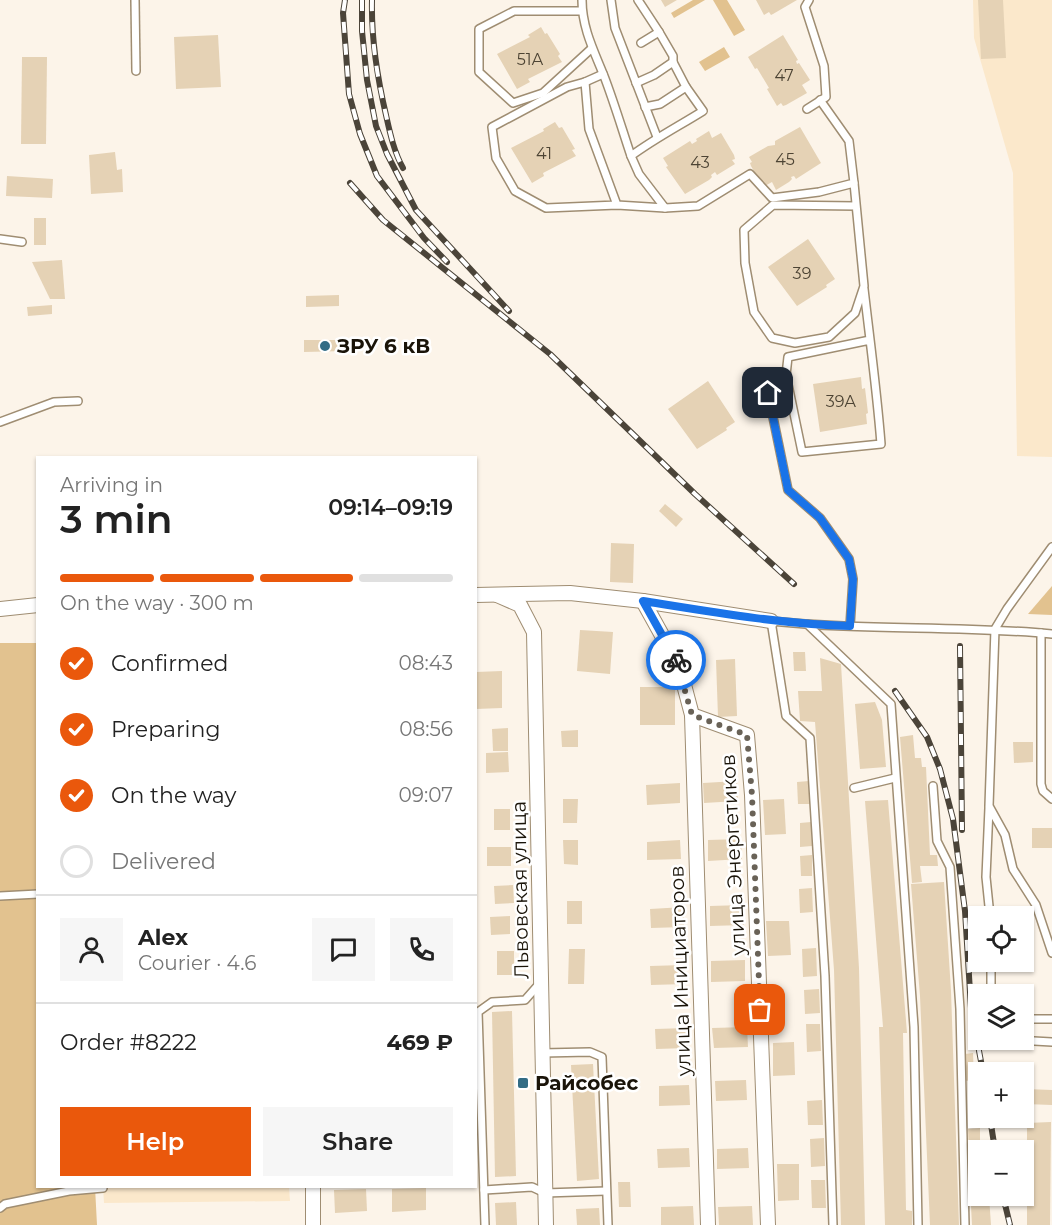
<!DOCTYPE html>
<meta charset="utf-8">
<style>
body{margin:0;font-family:Montserrat,sans-serif;background:#f6f6f6;color:#222;height:100vh;display:flex;flex-direction:column;font-size:22px;white-space:nowrap}
*{box-sizing:border-box;margin:0}
p{font-size:20px;color:#767676}
.icon{flex:none;width:33px;height:33px;fill:none;stroke:currentColor;stroke-width:2;stroke-linecap:round;stroke-linejoin:round}
.map{position:relative;flex:1;overflow:hidden}
.panel{position:absolute;left:36px;top:456px;width:441px;height:732px;display:flex;flex-direction:column;background:#fff;border-radius:0px;box-shadow:0 2px 4px #0004}
.panel>*{flex:none}
.tools{position:absolute;left:968px;top:906px;display:grid;gap:12px}
.tools a{display:grid;place-items:center;width:66px;height:66px;border-radius:0px;background:#fff;box-shadow:0 2px 4px #0004;font-size:30px}
.pin{position:absolute;display:grid;place-items:center;width:51px;height:51px;color:#fff;margin:-26px;border-radius:12px;box-shadow:0 3px 9px #0006}
.courier{position:absolute;display:grid;place-items:center;width:60px;height:60px;margin:-30px;border:4px solid #1a73e8;border-radius:50%;background:#fff;color:#222;box-shadow:0 2px 8px #0007}
.overview em{font-style:normal;font-weight:600}
.overview div{display:flex;flex-direction:column-reverse}
.overview{display:flex;align-items:center;justify-content:space-between;height:102px;padding:0 24px}
h1{font-size:39px;font-weight:600;line-height:45px}
.bar{display:grid;grid-template-columns:repeat(4,1fr);gap:9px 6px;align-content:center;height:72px;padding:0 24px}
.bar i{height:8px;border-radius:4px;background:#e0e0e0}
.bar .selected{background:#ea580c}
.bar p{grid-column:span 4}
.line{display:flex;align-items:center;gap:15px;padding:0 24px;border-top:2px solid #e0e0e0}
.line div{flex:1}
.round{display:grid;place-items:center;flex:none;width:63px;height:63px;border-radius:0px;background:#f6f6f6}
ol{padding:0 24px;list-style:none}
li{display:flex;align-items:center;gap:18px;height:66px}
li p{margin-inline-start:auto}
li .icon{padding:6px;border-radius:50%;background:#ea580c;color:#fff;stroke-width:4}
li:last-child{color:#767676}
li i{width:33px;height:33px;border:3px solid #e0e0e0;border-radius:50%}
.cta{display:flex;gap:12px;margin-top:auto;padding:12px 24px}
.cta a{flex:1;height:69px;border-radius:0px;background:#ea580c;color:#fff;font-size:24px;font-weight:600;line-height:69px;text-align:center}
.cta a+a{background:#f6f6f6;color:#222}
.map>svg:first-child{display:block}
.built{fill:#fbe8cb}
.green{fill:#e2c28f}
.building{fill:#e5d2b5}
.lines{fill:none;stroke-linecap:round;stroke-linejoin:round}
.lane-casing{stroke:#9f8d72;stroke-width:10}
.street-casing{stroke:#9f8d72;stroke-width:16}
.lane{stroke:#fff;stroke-width:7}
.street{stroke:#fff;stroke-width:14}
.rail-casing{stroke:#4b4439;stroke-width:6}
.rail{stroke:#fff;stroke-width:4;stroke-dasharray:11;stroke-linecap:butt}
.done{stroke:#696257;stroke-width:6;stroke-dasharray:0 10.8}
.route{stroke:#1a73e8;stroke-width:8}
.poi-dot{fill:#326c85;stroke:#fff;stroke-width:2}
.labels{text-anchor:middle;stroke-width:5;stroke-linejoin:round;paint-order:stroke}
.number-label{font-size:16px;fill:#4d4434}
.poi-label{font-size:20px;font-weight:bold;fill:#1a1409;stroke:#fff;text-anchor:start}
.street-label{font-size:20px;fill:#1a1409;stroke:#fff}
</style>
<div class="map">
<svg width="1052" height="1225" viewBox="0 0 1052 1225">
<rect width="100%" height="100%" fill="#fcf4e9"/>
<g class="built">
<path d="M 973,0 L 1052,0 L 1052,457 L 1017,456 L 1013,173 L 974,38 Z"/>
<path d="M 103,1187 L 289,1187 L 290,1201 L 104,1203 Z"/>
</g>
<g class="green">
<path d="M 693,0 L 705,0 L 674,18 L 671,13 Z"/>
<path d="M 713,0 L 727,0 L 745,30 L 734,36 Z"/>
<path d="M 724,47 L 730,57 L 705,71 L 699,62 Z"/>
<path d="M 1052,586 L 1052,615 L 1028,614 Z"/>
<path d="M 0,643 L 37,643 L 38,1186 L 95,1187 L 97,1225 L 0,1225 Z"/>
</g>
<g class="building">
<path d="M 661,0 L 677,0 L 665,7 Z"/>
<path d="M 756,0 L 797,0 L 773,14 L 771,15 L 769,12 L 764,15 Z"/>
<path d="M 978,0 L 1003,0 L 1006,58 L 981,59 Z"/>
<path d="M 541,27 L 545,34 L 547,33 L 560,54 L 558,56 L 562,62 L 528,79 L 530,82 L 517,89 L 497,54 L 530,37 L 528,35 Z"/>
<path d="M 218,35 L 221,87 L 176,89 L 174,37 Z"/>
<path d="M 783,35 L 798,60 L 796,61 L 797,64 L 799,63 L 810,80 L 802,85 L 807,93 L 786,105 L 783,106 L 781,103 L 777,106 L 767,89 L 769,88 L 757,68 L 755,69 L 748,57 Z"/>
<path d="M 22,57 L 47,57 L 46,144 L 21,144 Z"/>
<path d="M 555,122 L 559,128 L 562,127 L 575,149 L 572,150 L 576,156 L 543,173 L 544,176 L 532,183 L 511,148 L 544,131 L 543,129 Z"/>
<path d="M 800,127 L 821,163 L 796,179 L 794,176 L 791,177 L 792,179 L 789,182 L 776,190 L 772,182 L 763,187 L 751,166 L 750,163 L 752,162 L 749,157 L 768,146 L 775,145 L 775,141 Z"/>
<path d="M 709,131 L 712,138 L 721,133 L 734,155 L 735,159 L 732,160 L 735,164 L 717,175 L 715,172 L 711,175 L 712,177 L 709,180 L 685,194 L 666,167 L 668,166 L 663,158 L 690,141 L 692,144 L 697,141 L 696,139 Z"/>
<path d="M 115,152 L 117,170 L 122,169 L 123,192 L 91,194 L 89,155 Z"/>
<path d="M 7,176 L 53,179 L 52,198 L 6,196 Z"/>
<rect x="34" y="218" width="12" height="27"/>
<path d="M 808,239 L 835,279 L 826,285 L 827,287 L 797,306 L 768,267 Z"/>
<path d="M 62,260 L 65,299 L 50,299 L 32,262 Z"/>
<path d="M 339,295 L 339,306 L 306,307 L 306,296 Z"/>
<path d="M 52,305 L 52,314 L 28,316 L 27,307 Z"/>
<path d="M 304,340 L 347,340 L 347,351 L 304,352 Z"/>
<path d="M 861,377 L 862,389 L 865,388 L 868,413 L 866,414 L 867,424 L 820,432 L 813,384 Z"/>
<path d="M 708,381 L 735,422 L 726,428 L 727,430 L 697,449 L 668,409 Z"/>
<path d="M 665,504 L 683,519 L 676,527 L 659,511 Z"/>
<path d="M 611,543 L 634,544 L 633,583 L 610,582 Z"/>
<path d="M 580,630 L 613,632 L 610,674 L 577,671 Z"/>
<path d="M 793,652 L 805,652 L 806,671 L 794,671 Z"/>
<path d="M 820,658 L 841,664 L 859,968 L 865,1225 L 841,1225 L 834,970 L 815,722 L 800,721 L 798,691 L 822,691 Z"/>
<path d="M 735,659 L 737,716 L 718,717 L 716,660 Z"/>
<path d="M 502,671 L 502,708 L 476,709 L 476,672 Z"/>
<rect x="640" y="687" width="35" height="38"/>
<path d="M 875,702 L 882,720 L 886,767 L 860,769 L 855,704 Z"/>
<path d="M 508,728 L 508,751 L 493,751 L 492,729 Z"/>
<path d="M 578,730 L 578,747 L 562,747 L 561,731 Z"/>
<path d="M 913,735 L 915,758 L 921,758 L 922,767 L 926,767 L 930,855 L 937,855 L 938,866 L 920,866 L 922,882 L 912,883 L 900,737 Z"/>
<path d="M 1013,742 L 1033,742 L 1033,762 L 1014,763 Z"/>
<path d="M 508,752 L 509,772 L 486,773 L 486,753 Z"/>
<path d="M 737,781 L 738,801 L 704,803 L 703,783 Z"/>
<path d="M 809,781 L 810,804 L 798,804 L 797,782 Z"/>
<path d="M 680,783 L 680,803 L 647,805 L 646,785 Z"/>
<path d="M 563,799 L 578,799 L 577,823 L 563,823 Z"/>
<path d="M 784,799 L 786,834 L 765,835 L 763,800 Z"/>
<path d="M 888,800 L 907,1033 L 903,1033 L 906,1210 L 912,1211 L 912,1225 L 885,1225 L 879,1027 L 883,1027 L 865,801 Z"/>
<rect x="494" y="809" width="16" height="21"/>
<path d="M 811,822 L 812,846 L 800,847 L 800,823 Z"/>
<rect x="1032" y="828" width="20" height="20"/>
<path d="M 741,839 L 742,859 L 708,861 L 708,840 Z"/>
<path d="M 563,840 L 578,840 L 578,865 L 564,864 Z"/>
<path d="M 680,840 L 681,859 L 647,860 L 647,842 Z"/>
<rect x="487" y="847" width="24" height="19"/>
<path d="M 812,855 L 812,876 L 801,876 L 800,856 Z"/>
<path d="M 944,882 L 951,991 L 959,1225 L 930,1225 L 920,996 L 911,884 Z"/>
<path d="M 513,885 L 514,903 L 495,904 L 494,886 Z"/>
<path d="M 812,888 L 813,912 L 800,913 L 799,889 Z"/>
<rect x="567" y="901" width="15" height="23"/>
<path d="M 743,905 L 744,925 L 710,926 L 710,906 Z"/>
<path d="M 684,907 L 684,927 L 651,928 L 650,909 Z"/>
<path d="M 510,916 L 510,934 L 491,935 L 490,917 Z"/>
<path d="M 766,921 L 789,921 L 791,955 L 768,956 Z"/>
<path d="M 816,948 L 817,976 L 803,977 L 802,949 Z"/>
<path d="M 569,949 L 585,949 L 584,984 L 568,984 Z"/>
<rect x="497" y="951" width="17" height="24"/>
<path d="M 745,960 L 745,981 L 711,982 L 711,961 Z"/>
<path d="M 684,965 L 685,984 L 651,985 L 650,966 Z"/>
<path d="M 819,989 L 820,1013 L 805,1014 L 804,990 Z"/>
<path d="M 512,1011 L 516,1176 L 495,1177 L 492,1012 Z"/>
<path d="M 806,1024 L 820,1024 L 821,1051 L 807,1052 Z"/>
<path d="M 747,1027 L 748,1047 L 714,1048 L 712,1028 Z"/>
<path d="M 687,1028 L 688,1048 L 656,1049 L 655,1029 Z"/>
<path d="M 794,1042 L 795,1075 L 773,1076 L 773,1043 Z"/>
<path d="M 973,1053 L 974,1080 L 965,1081 L 965,1054 Z"/>
<path d="M 593,1064 L 599,1179 L 577,1181 L 571,1065 Z"/>
<path d="M 746,1080 L 747,1100 L 716,1101 L 715,1081 Z"/>
<path d="M 689,1085 L 690,1105 L 659,1106 L 659,1086 Z"/>
<path d="M 1026,1089 L 1052,1090 L 1052,1105 L 1025,1104 Z"/>
<path d="M 969,1095 L 978,1095 L 978,1116 L 970,1117 Z"/>
<path d="M 822,1100 L 823,1125 L 808,1125 L 807,1101 Z"/>
<path d="M 1051,1122 L 1050,1225 L 1027,1225 L 1027,1123 Z"/>
<path d="M 980,1128 L 980,1150 L 978,1150 L 978,1156 L 969,1156 L 968,1129 Z"/>
<path d="M 824,1138 L 825,1166 L 811,1167 L 810,1139 Z"/>
<path d="M 689,1148 L 690,1167 L 658,1168 L 657,1149 Z"/>
<path d="M 748,1148 L 749,1168 L 717,1169 L 717,1149 Z"/>
<path d="M 777,1164 L 799,1164 L 799,1200 L 778,1201 Z"/>
<path d="M 969,1169 L 978,1169 L 978,1196 L 989,1196 L 991,1225 L 972,1225 Z"/>
<path d="M 811,1180 L 825,1180 L 826,1208 L 812,1208 Z"/>
<path d="M 618,1182 L 630,1182 L 631,1207 L 619,1207 Z"/>
<path d="M 426,1188 L 426,1210 L 392,1212 L 392,1189 Z"/>
<path d="M 366,1189 L 367,1211 L 335,1213 L 334,1190 Z"/>
<path d="M 516,1202 L 517,1225 L 496,1225 L 495,1203 Z"/>
<path d="M 693,1206 L 694,1225 L 661,1225 L 661,1207 Z"/>
<path d="M 752,1206 L 753,1225 L 719,1225 L 718,1207 Z"/>
<path d="M 599,1208 L 600,1225 L 577,1225 L 576,1209 Z"/>
</g>
<g class="lines">
<defs>
<g id="lane">
<path d="M 135,0 L 136,71"/>
<path d="M 582,0 C 582,28 594,51 604,76 C 614,102 622,129 631,156"/>
<path d="M 611,0 L 615,28 L 657,137"/>
<path d="M 638,0 L 659,32 L 641,43"/>
<path d="M 582,11 L 514,11 L 479,29 L 479,72 L 513,103 L 543,93 L 591,49"/>
<path d="M 585,82 L 603,74"/>
<path d="M 636,83 L 654,75 L 673,62 L 673,56 L 659,32"/>
<path d="M 686,87 L 703,111 C 679,126 654,139 631,156 L 639,174 L 665,208 L 698,206 L 750,174 L 772,198 L 819,192 L 854,183 L 849,141 L 820,100"/>
<path d="M 645,107 L 660,104 L 686,87 L 673,62"/>
<path d="M 807,109 L 826,97 L 824,66 L 805,7 L 809,0"/>
<path d="M 854,183 L 864,286 L 855,313 L 829,337 L 795,343 L 772,338 L 754,312 L 745,263 L 744,230 L 773,205 L 856,206"/>
<path d="M 617,205 L 589,129 L 585,82 L 567,87 L 492,127 L 496,158 L 515,191 L 546,208 L 617,205 L 665,208"/>
<path d="M 0,239 L 22,242"/>
<path d="M 864,289 C 870,341 877,392 881,444 L 802,452 L 786,375 L 788,357 L 870,340"/>
<path d="M 768,393 L 788,490 L 820,518 L 849,559 L 853,579 L 850,626"/>
<path d="M 0,422 L 54,402 L 78,401"/>
<path d="M 1052,547 L 1007,609 L 995,629 L 989,806 L 1005,835 L 1013,869 L 1036,905 L 1052,953"/>
<path d="M 807,624 L 891,704 L 914,1027 L 918,1225"/>
<path d="M 1041,633 L 1041,784 L 1043,791 L 1052,799"/>
<path d="M 933,786 L 937,841 L 950,867 L 960,1009 L 965,1225"/>
<path d="M 854,788 L 895,778"/>
<path d="M 989,808 L 986,877 L 990,916"/>
<path d="M 0,896 L 38,894"/>
<path d="M 991,962 L 991,994"/>
<path d="M 1023,1019 L 1052,1019"/>
<path d="M 1016,1040 L 1052,1042"/>
<path d="M 542,1053 L 590,1052 L 602,1057 L 608,1225"/>
<path d="M 484,1190 L 532,1187 L 545,1193 L 606,1191"/>
<path d="M 0,1208 L 5,1204 L 69,1191 L 103,1188"/>
<path d="M 485,1225 L 478,1012 L 492,1002 L 525,1000 L 540,983"/>
<path d="M 833,1225 L 825,976 L 810,738 L 786,716 L 771,621 C 865,631 959,625 1052,634"/>
</g>
<g id="street">
<path d="M 476,595 L 570,593 L 643,601 L 771,621"/>
<path d="M 497,595 L 520,605 L 534,632 L 546,1225"/>
<path d="M 643,601 L 679,666 L 692,715 L 747,735 L 752,795 L 768,1225"/>
<path d="M 0,609 L 38,605"/>
<path d="M 692,715 L 708,1225"/>
<path d="M 313,1186 L 313,1225"/>
</g>
</defs>
<use href="#lane" class="lane-casing"/>
<use href="#street" class="street-casing"/>
<use href="#lane" class="lane"/>
<use href="#street" class="street"/>
<defs>
<g id="rail">
<path d="M 345,0 L 343,13 L 349,94 L 360,134 L 377,176 L 424,238 L 447,262"/>
<path d="M 362,0 L 362,31 L 367,80 L 376,126 L 387,154 L 416,210 L 509,311"/>
<path d="M 372,0 C 371,40 377,76 386,115 C 390,133 394,152 403,168"/>
<path d="M 350,183 L 383,220 L 550,354 L 695,494 L 794,584"/>
<path d="M 960,646 L 962,830"/>
<path d="M 895,691 L 927,737 L 940,769 L 953,819 L 965,911 L 971,1008 L 983,1072"/>
<path d="M 990,1118 L 995,1150"/>
<path d="M 1003,1196 L 1010,1225"/>
</g>
</defs>
<use href="#rail" class="rail-casing"/>
<use href="#rail" class="rail"/>
</g>
<g class="lines">
<path class="done" d="M 676,660 L 692,715 L 747,735 L 752,795 L 760,1010"/>
<path class="route" d="M 676,660 L 643,601 C 712,612 781,624 850,626 L 853,579 L 849,559 L 820,518 L 788,490 L 768,393"/>
</g>
<g class="poi-dot">
<circle cx="325" cy="346" r="6"/>
<rect x="517" y="1077" width="12" height="12" rx="3"/>
</g>
<g class="labels">
<g class="number-label">
<text x="530" y="65">51А</text>
<text x="784" y="81">47</text>
<text x="544" y="159">41</text>
<text x="785" y="165">45</text>
<text x="700" y="168">43</text>
<text x="802" y="279">39</text>
<text x="841" y="407">39А</text>
</g>
<g class="poi-label">
<text x="337" y="353">ЗРУ 6 кВ</text>
<text x="535" y="1090">Райсобес</text>
</g>
<g class="street-label">
<text transform="translate(733 855) rotate(-93)" y="7">улица Энергетиков</text>
<text transform="translate(520 890) rotate(-91)" y="7">Львовская улица</text>
<text transform="translate(680 971) rotate(-92)" y="7">улица Инициаторов</text>
</g>
</g>
</svg>
<div class="tools">
<a><svg class="icon" aria-label="locate" viewBox="0 0 24 24"><circle cx="12" cy="12" r="6"/><path d="M12 2v4M12 18v4M2 12h4M18 12h4"/></svg></a>
<a><svg class="icon" aria-label="layers" viewBox="0 0 24 24"><path d="M12 4l9 5-9 5-9-5zM3 14l9 5 9-5"/></svg></a>
<a>+</a>
<a>−</a>
</div>
<div class="pin" style="left:760px;top:1010px;background:#ea580c"><svg class="icon" aria-label="bag" viewBox="0 0 24 24"><path d="M5 8h14l-1 12H6zM9 8a3 3 0 0 1 6 0"/></svg></div>
<div class="pin" style="left:768px;top:393px;background:#1f2937"><svg class="icon" aria-label="home" viewBox="0 0 24 24"><path d="M3 11l9-7 9 7M6 9v11h12V9"/></svg></div>
<div class="courier" style="left:676px;top:660px"><svg class="icon" aria-label="bike" viewBox="0 0 24 24"><circle cx="6" cy="16" r="4"/><circle cx="18" cy="16" r="4"/><path d="M6 16l4-8h5l3 8M10 8l3 8H6M13 5h3"/></svg></div>
<section class="panel">
<div class="overview"><div><h1>3 min</h1><p>Arriving in</p></div><em>09:14–09:19</em></div>
<div class="bar"><i class="selected"></i><i class="selected"></i><i class="selected"></i><i></i><p>On the way · 300 m</p></div>
<ol>
<li><svg class="icon" aria-label="check" viewBox="0 0 24 24"><path d="M5 12l5 5 9-10"/></svg>Confirmed<p>08:43</p></li>
<li><svg class="icon" aria-label="check" viewBox="0 0 24 24"><path d="M5 12l5 5 9-10"/></svg>Preparing<p>08:56</p></li>
<li><svg class="icon" aria-label="check" viewBox="0 0 24 24"><path d="M5 12l5 5 9-10"/></svg>On the way<p>09:07</p></li>
<li><i></i>Delivered</li>
</ol>
<div class="line" style="height:108px"><a class="round"><svg class="icon" aria-label="person" viewBox="0 0 24 24"><circle cx="12" cy="8" r="4"/><path d="M4 21q1-7 8-7t8 7"/></svg></a><div><b>Alex</b><p>Courier · 4.6</p></div><a class="round"><svg class="icon" aria-label="chat" viewBox="0 0 24 24"><path d="M4 5h16v11H9l-5 4z"/></svg></a><a class="round"><svg class="icon" aria-label="phone" viewBox="0 0 24 24"><path d="M5 4h4l2 5-3 2q2 4 5 5l2-3 5 2v4C11 20 4 13 5 4z"/></svg></a></div>
<div class="line" style="height:78px"><div>Order #8222</div><b>469 ₽</b></div>
<div class="cta"><a>Help</a><a>Share</a></div>
</section>
</div>
